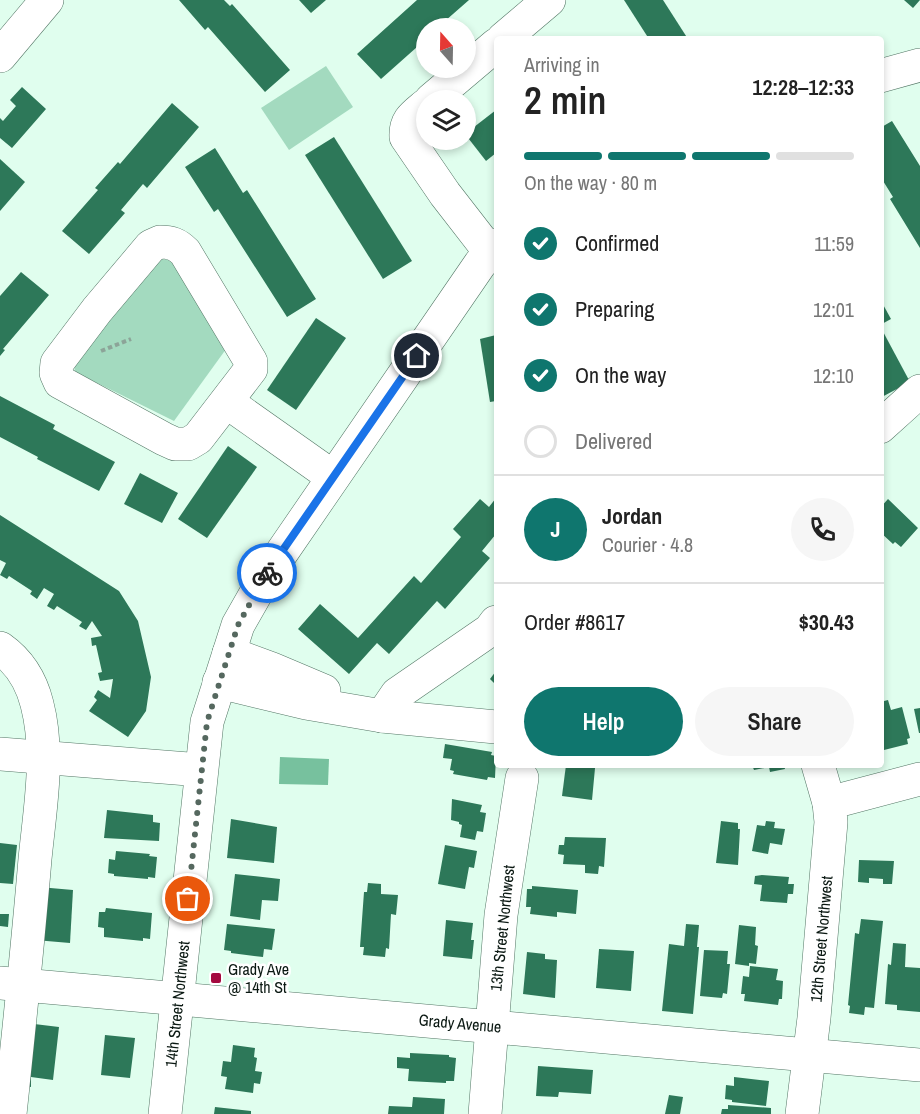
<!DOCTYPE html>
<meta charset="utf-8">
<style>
body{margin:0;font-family:"Archivo Narrow",sans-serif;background:#f6f6f6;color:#222;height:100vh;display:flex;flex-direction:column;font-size:22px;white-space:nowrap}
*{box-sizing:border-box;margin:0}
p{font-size:20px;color:#767676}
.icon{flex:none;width:33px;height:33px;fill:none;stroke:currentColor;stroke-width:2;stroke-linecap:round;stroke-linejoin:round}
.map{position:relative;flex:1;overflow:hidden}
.side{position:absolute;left:494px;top:36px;width:390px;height:732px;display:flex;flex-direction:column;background:#fff;border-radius:6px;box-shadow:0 3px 9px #0003}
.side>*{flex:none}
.needle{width:39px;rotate:340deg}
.fabs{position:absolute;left:416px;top:18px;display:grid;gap:12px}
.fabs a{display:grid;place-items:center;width:60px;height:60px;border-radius:50%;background:#fff;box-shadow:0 3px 9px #0003;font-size:30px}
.pin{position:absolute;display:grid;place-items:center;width:51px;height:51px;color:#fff;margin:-26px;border:3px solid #fff;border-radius:50%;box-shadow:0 2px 6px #0007}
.courier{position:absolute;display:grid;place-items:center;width:60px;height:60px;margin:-30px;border:4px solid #1a73e8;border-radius:50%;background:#fff;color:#222;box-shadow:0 2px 8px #0007}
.overview em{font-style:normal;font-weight:600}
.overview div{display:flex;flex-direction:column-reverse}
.overview{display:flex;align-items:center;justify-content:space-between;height:102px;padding:0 30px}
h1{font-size:39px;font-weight:600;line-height:45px}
.bar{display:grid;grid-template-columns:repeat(4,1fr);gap:9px 6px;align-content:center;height:72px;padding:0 30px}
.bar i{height:8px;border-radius:4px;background:#e0e0e0}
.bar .on{background:#0f766e}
.bar p{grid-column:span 4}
.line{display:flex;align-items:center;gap:15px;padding:0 30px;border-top:2px solid #e0e0e0}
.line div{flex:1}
.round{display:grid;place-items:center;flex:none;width:63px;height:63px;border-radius:32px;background:#f6f6f6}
ol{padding:0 30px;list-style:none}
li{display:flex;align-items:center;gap:18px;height:66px}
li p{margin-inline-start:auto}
li .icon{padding:6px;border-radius:50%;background:#0f766e;color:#fff;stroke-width:4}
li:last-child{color:#767676}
li i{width:33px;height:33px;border:3px solid #e0e0e0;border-radius:50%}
.action{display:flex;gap:12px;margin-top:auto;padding:12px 30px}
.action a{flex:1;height:69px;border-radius:36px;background:#0f766e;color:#fff;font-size:24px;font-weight:600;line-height:69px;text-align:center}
.action a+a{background:#f6f6f6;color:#222}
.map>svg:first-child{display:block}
.green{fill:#a3dabf}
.water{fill:#77c19e}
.building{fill:#2d7859}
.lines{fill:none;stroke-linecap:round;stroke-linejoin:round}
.minor-casing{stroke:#537665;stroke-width:34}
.major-casing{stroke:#537665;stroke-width:34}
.path{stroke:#8ca498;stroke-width:4;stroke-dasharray:4.5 3;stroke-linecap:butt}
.minor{stroke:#fff;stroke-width:33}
.major{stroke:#fff;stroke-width:33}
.done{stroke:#55685f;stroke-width:6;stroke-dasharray:0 10.8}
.route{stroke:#1a73e8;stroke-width:8}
.poi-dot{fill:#a40a3f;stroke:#fff;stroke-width:2}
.labels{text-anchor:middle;stroke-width:5;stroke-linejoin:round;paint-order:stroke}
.street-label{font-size:16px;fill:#0a1812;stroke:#fff}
.poi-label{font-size:16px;fill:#0a1812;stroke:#fff;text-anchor:start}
</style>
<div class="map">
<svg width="920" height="1114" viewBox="0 0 920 1114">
<rect width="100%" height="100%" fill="#e0feee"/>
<g class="green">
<path d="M 326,66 L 353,107 L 289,150 L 261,108 Z"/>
<path d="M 160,259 L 177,261 L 229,345 L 174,421 L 75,372 L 73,357 Z"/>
</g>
<path class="water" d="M 280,757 L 329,759 L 328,785 L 279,784 Z"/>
<g class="building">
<path d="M 179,0 L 224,0 L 230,6 L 232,4 L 290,70 L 265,92 L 208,27 L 205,30 Z"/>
<path d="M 299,0 L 326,0 L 311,13 Z"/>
<path d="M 417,0 L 469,0 L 437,28 L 426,28 L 426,39 L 381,79 L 357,54 Z"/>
<path d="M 624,0 L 663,0 L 688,39 L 649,39 Z"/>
<path d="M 904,0 L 920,0 L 913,8 Z"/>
<path d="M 22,87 L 46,109 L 12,148 L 0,138 L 0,118 L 3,121 L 16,106 L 10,100 Z"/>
<path d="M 172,103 L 199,127 L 147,188 L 143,184 L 121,210 L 125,213 L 89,254 L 62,231 L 98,190 L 95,188 L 118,162 L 120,164 Z"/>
<path d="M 496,110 L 496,153 L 486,161 L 465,134 Z"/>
<path d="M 892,121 L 920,166 L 920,248 L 890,199 L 893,197 L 880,176 L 880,128 Z"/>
<path d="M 334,137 L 412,261 L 383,279 L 305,155 Z"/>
<path d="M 215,148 L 243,193 L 247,190 L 316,299 L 287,317 L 218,209 L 214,212 L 185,167 Z"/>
<path d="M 0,159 L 25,182 L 0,211 Z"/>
<path d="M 21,272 L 49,295 L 3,349 L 5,350 L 0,356 L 0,296 Z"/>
<path d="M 880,299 L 891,319 L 880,325 Z"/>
<path d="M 316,318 L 346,338 L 296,410 L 267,390 Z"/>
<path d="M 880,326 L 910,382 L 880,398 Z"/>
<path d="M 496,335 L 496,401 L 490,402 L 480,339 Z"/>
<path d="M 0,396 L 55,425 L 53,429 L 115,462 L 99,491 L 37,459 L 38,457 L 0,437 Z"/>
<path d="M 228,446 L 257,467 L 207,538 L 178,519 Z"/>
<path d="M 140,473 L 178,493 L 162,523 L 124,504 Z"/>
<path d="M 496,498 L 496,534 L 482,551 L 490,558 L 445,609 L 437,601 L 389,654 L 377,643 L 349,674 L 298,629 L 320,604 L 358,638 L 414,576 L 421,583 L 461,537 L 453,529 L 480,499 L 489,507 Z"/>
<path d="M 888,499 L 918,528 L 901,547 L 895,542 L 893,544 L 880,532 L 880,508 Z"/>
<path d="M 0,515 L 119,591 L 138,621 L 151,677 L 146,711 L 128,737 L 89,711 L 97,700 L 94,697 L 98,690 L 110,698 L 113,679 L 100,681 L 98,673 L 102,672 L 96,645 L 92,646 L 91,638 L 102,636 L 92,621 L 86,630 L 79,626 L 82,622 L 57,606 L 54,610 L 47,606 L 54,594 L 44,588 L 37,599 L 30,594 L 32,591 L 9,576 L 7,579 L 0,575 L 6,563 L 0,560 Z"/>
<path d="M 496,671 L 496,685 L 490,679 Z"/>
<path d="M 888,700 L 891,710 L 902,707 L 910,738 L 907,739 L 908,744 L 884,750 L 883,745 L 880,745 L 880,702 Z"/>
<path d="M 920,708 L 920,733 L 919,733 L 914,709 Z"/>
<path d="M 445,744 L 492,752 L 491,755 L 496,756 L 495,778 L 488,777 L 487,780 L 453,774 L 454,771 L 450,770 L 452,759 L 443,758 Z"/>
<path d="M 566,765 L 595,768 L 592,800 L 562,796 Z"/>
<path d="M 752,765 L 784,765 L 785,769 L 770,772 L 769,767 L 754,770 Z"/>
<path d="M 452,799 L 482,805 L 480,812 L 486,813 L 483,832 L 477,831 L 475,840 L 460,837 L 462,825 L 459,824 L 459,822 L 451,820 Z"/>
<path d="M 107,810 L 153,815 L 153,822 L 160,823 L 159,841 L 104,838 Z"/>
<path d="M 231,819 L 277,827 L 274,863 L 227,858 Z"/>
<path d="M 721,821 L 738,823 L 738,829 L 740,829 L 738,865 L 716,863 Z"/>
<path d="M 766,821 L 775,822 L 774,828 L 785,829 L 782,845 L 770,843 L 768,854 L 752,851 L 757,825 L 765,826 Z"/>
<path d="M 565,837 L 606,838 L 604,867 L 599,866 L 598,874 L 585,873 L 585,865 L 563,864 L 564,855 L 558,854 L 559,845 L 564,845 Z"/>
<path d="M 0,843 L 17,845 L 13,884 L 0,883 Z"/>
<path d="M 445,845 L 477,851 L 474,868 L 469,867 L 465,889 L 438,884 Z"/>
<path d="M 116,851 L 150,854 L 149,856 L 157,857 L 155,878 L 148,877 L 148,879 L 114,876 L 114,874 L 108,873 L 109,859 L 115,860 Z"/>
<path d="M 859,860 L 894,861 L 892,884 L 883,884 L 883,879 L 869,878 L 869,883 L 858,882 Z"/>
<path d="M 235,874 L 280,879 L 278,901 L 262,900 L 260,920 L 230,916 Z"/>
<path d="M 762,875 L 789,877 L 788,884 L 794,884 L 793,894 L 788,894 L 787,903 L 760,901 L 762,885 L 754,884 L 755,876 Z"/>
<path d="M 368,883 L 381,884 L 381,894 L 398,895 L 396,915 L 391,914 L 389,949 L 386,948 L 385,957 L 363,955 L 364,947 L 360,947 L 364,892 L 367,892 Z"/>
<path d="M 532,886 L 578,890 L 576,914 L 557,912 L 557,917 L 530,914 L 531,907 L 526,907 L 527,889 L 532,889 Z"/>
<path d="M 39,887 L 73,890 L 70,943 L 35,940 Z"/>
<path d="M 106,908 L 152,913 L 150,939 L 143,938 L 143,941 L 104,937 L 104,928 L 98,927 L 99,912 L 105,912 Z"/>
<path d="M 0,914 L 9,914 L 8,927 L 0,926 Z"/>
<path d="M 861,919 L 883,921 L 874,1008 L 865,1007 L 864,1015 L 849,1013 L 850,1006 L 848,1005 L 855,933 L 859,934 Z"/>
<path d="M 446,920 L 473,923 L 471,940 L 474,940 L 472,959 L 443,956 Z"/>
<path d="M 227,924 L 275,929 L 272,950 L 264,949 L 263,957 L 231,953 L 231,951 L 224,950 Z"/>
<path d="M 686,924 L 699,925 L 697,947 L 699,947 L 693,1014 L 662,1011 L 669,944 L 684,946 Z"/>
<path d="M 739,925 L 756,927 L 755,945 L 758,946 L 756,964 L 749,963 L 749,966 L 735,964 Z"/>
<path d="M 893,943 L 906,944 L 905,967 L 920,968 L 920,1012 L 897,1010 L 897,1005 L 885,1004 L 888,964 L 891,965 Z"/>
<path d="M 599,949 L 634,951 L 631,991 L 596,988 Z"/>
<path d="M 704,950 L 728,951 L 727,964 L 730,964 L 727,994 L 723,993 L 722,998 L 700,996 Z"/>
<path d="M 527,952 L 545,954 L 545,959 L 557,960 L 555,998 L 523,994 Z"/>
<path d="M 750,966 L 778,969 L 776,980 L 783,981 L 782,999 L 779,999 L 778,1005 L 744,1001 L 745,994 L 741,994 L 743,976 L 749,977 Z"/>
<path d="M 26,1023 L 59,1027 L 53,1080 L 31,1077 L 31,1087 L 18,1085 Z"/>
<path d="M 105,1035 L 135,1038 L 130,1078 L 101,1075 Z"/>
<path d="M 233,1045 L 255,1048 L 254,1057 L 257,1058 L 255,1071 L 262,1072 L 260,1084 L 254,1083 L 253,1093 L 225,1089 L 227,1077 L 221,1076 L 223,1061 L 231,1062 Z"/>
<path d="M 410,1053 L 449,1055 L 449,1057 L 456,1058 L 454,1081 L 446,1081 L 446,1083 L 408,1081 L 409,1069 L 397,1068 L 397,1057 L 410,1058 Z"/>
<path d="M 538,1066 L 593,1070 L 591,1094 L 559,1092 L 558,1097 L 536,1096 Z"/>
<path d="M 734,1077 L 769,1081 L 766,1106 L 732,1102 L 732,1100 L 725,1099 L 726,1085 L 734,1086 Z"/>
<path d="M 669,1095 L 683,1097 L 680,1114 L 665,1114 Z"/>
<path d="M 413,1097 L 445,1099 L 444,1114 L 388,1114 L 389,1106 L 412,1107 Z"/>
<path d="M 728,1105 L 771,1108 L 771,1114 L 721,1114 L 722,1109 L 728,1109 Z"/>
<path d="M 215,1107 L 251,1111 L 251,1114 L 214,1114 Z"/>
</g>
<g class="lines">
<defs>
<g id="minor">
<path d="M 503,39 L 549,0"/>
<path d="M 0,56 L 47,0"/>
<path d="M 880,76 L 920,65"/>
<path d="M 431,100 L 496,45"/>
<path d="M 426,105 C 414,115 405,120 406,137 L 445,194 L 490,252"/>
<path d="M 160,242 C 171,242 177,244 185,252 L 251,362 L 251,369 L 198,438 L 188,444 L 175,444 L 164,439 L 60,382 L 56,373 L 57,363 L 97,310 L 151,246 Z"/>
<path d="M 227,402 L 333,477"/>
<path d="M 880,427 L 920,391"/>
<path d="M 0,648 C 20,662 31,680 37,704 C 50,754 40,808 35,859 C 28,944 19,1029 10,1114"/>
<path d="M 229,653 L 272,669 L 324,691"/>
<path d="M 219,682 L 306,703 L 382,716 L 397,694 L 490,630 L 496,622"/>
<path d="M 382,716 L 496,727"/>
<path d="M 0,754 L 201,770"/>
<path d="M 829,803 L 920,779"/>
<path d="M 165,1114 L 207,722 L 238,625 L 267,574 L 480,264 L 496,245"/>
<path d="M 485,1114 L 501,915 L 522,778"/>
<path d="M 802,1114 L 814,1018 L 831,822 L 829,803 L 818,765"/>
</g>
<path id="major" d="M 0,983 L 920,1065"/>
</defs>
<use href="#minor" class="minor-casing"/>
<use href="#major" class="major-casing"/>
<path class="path" d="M 101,351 L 131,339"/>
<use href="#minor" class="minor"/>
<use href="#major" class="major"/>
</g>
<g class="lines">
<path class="done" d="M 188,899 L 207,722 L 238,625 L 267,573"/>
<path class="route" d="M 267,573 L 417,356"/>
</g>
<rect class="poi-dot" x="210" y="972" width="12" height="12" rx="3"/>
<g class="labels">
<g class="street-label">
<text transform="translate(502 928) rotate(-84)" y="6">13th Street Northwest</text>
<text transform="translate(821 939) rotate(-85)" y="6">12th Street Northwest</text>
<text transform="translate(177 1004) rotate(-84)" y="6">14th Street Northwest</text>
<text transform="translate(460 1023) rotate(5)" y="6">Grady Avenue</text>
</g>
<g class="poi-label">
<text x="228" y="975">Grady Ave<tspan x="228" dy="18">@ 14th St</tspan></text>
</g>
</g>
</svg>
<div class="fabs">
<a><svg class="needle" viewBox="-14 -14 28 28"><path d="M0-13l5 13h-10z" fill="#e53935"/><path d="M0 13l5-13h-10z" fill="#767676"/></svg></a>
<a><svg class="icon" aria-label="layers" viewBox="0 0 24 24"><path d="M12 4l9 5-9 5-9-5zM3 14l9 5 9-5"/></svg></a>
</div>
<div class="pin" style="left:188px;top:899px;background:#ea580c"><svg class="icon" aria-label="bag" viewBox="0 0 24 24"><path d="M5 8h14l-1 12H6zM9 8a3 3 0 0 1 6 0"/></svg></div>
<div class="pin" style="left:417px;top:356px;background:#1f2937"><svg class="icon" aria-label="home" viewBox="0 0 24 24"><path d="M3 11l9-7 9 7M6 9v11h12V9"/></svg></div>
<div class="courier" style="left:267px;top:573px"><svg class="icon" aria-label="bike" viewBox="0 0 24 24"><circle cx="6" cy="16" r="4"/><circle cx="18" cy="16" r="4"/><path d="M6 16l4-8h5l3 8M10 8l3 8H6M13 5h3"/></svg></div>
<section class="side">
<div class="overview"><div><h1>2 min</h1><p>Arriving in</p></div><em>12:28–12:33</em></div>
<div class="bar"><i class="on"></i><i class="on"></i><i class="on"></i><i></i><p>On the way · 80 m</p></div>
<ol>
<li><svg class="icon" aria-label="check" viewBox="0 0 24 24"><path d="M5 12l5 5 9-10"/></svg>Confirmed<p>11:59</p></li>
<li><svg class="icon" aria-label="check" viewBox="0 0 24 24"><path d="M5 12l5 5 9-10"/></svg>Preparing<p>12:01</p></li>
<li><svg class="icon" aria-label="check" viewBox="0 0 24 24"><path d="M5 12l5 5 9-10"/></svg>On the way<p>12:10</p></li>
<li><i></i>Delivered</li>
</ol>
<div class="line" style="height:108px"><b class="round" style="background:#0f766e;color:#fff">J</b><div><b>Jordan</b><p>Courier · 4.8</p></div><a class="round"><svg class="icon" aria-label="phone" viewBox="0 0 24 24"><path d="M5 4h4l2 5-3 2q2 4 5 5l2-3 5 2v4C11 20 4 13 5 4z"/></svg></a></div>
<div class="line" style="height:78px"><div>Order #8617</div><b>$30.43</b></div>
<div class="action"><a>Help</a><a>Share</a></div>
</section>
</div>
